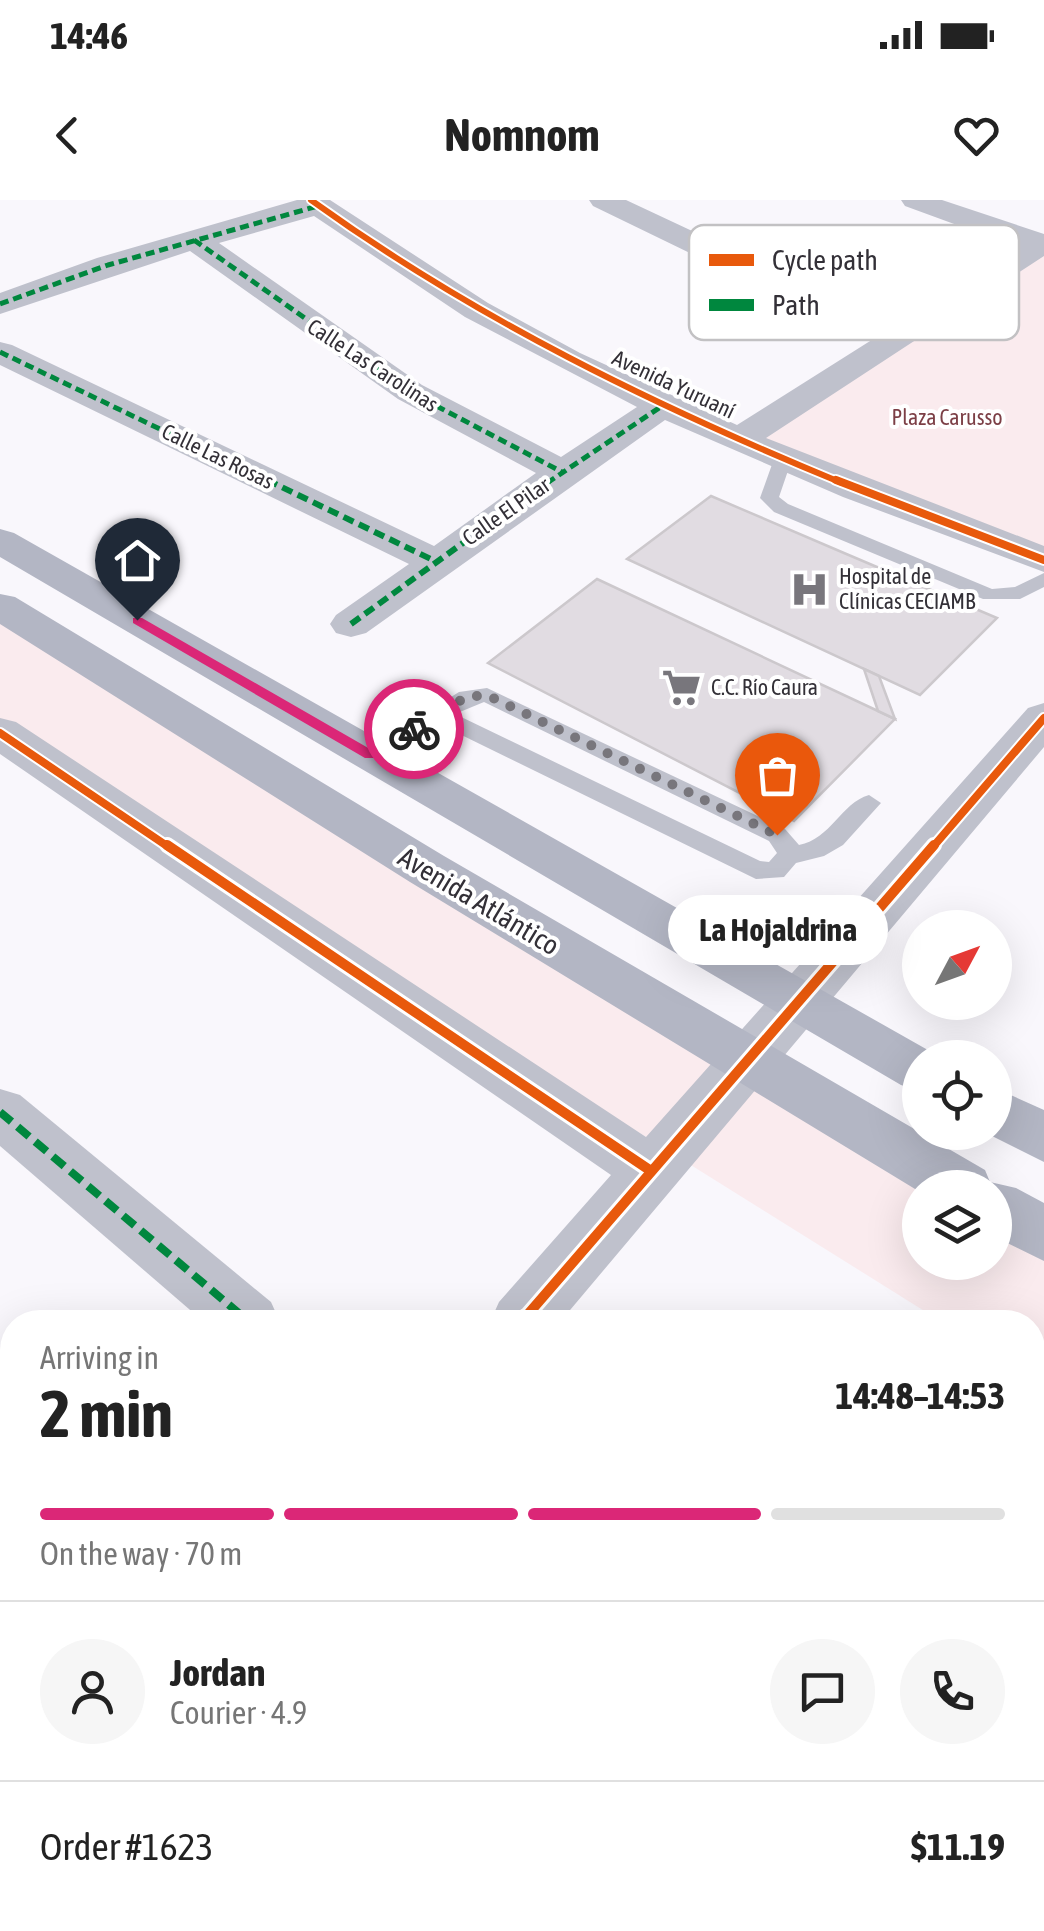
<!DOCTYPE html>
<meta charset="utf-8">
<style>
body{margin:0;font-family:"Asap Condensed",sans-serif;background:#f6f6f6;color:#222;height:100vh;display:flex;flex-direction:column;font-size:38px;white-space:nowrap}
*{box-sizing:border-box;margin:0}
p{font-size:32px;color:#767676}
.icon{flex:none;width:55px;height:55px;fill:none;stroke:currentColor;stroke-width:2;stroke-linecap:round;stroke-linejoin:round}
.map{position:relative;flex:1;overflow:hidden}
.panel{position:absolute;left:0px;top:1110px;width:1045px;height:622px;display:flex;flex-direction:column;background:#fff;border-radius:40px 40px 0 0;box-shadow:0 10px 40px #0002}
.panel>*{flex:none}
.needle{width:65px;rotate:49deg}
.tools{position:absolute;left:902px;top:710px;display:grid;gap:20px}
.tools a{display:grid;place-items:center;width:110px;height:110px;border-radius:50%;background:#fff;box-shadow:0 10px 40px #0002;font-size:50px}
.pin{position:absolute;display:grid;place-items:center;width:85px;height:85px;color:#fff;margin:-102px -42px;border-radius:50% 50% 50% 0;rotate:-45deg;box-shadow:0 0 10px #0007}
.pin .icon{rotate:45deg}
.courier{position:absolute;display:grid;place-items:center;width:100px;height:100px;margin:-50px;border:8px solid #db2777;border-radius:50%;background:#fff;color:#222;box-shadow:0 2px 12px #0007}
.bubble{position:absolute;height:70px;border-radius:35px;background:#fff;box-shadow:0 10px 40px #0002;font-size:32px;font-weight:700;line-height:70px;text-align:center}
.overview em{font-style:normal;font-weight:700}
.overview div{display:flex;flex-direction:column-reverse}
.overview{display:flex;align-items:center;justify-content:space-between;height:170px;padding:0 40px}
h1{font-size:65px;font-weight:700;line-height:75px}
.bar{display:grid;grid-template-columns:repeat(4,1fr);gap:15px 10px;align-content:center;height:120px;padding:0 40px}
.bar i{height:12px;border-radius:8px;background:#e0e0e0}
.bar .on{background:#db2777}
.bar p{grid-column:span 4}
.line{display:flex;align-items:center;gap:25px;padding:0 40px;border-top:2px solid #e0e0e0}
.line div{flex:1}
.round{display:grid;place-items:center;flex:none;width:105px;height:105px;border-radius:52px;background:#f6f6f6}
.status{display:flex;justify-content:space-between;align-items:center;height:70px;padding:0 50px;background:#fff;direction:ltr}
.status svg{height:28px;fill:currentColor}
header{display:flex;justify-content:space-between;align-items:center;height:130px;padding:0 40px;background:#fff;font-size:45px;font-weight:700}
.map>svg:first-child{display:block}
.green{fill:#faebee}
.building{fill:#e1dce2;stroke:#ccc8cc;stroke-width:2.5}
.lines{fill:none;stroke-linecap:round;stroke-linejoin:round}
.service{fill:#bfc1cc;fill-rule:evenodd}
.minor{fill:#bfc1cc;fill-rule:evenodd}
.secondary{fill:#b3b6c4;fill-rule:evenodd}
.quiet-far3{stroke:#00873e;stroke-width:5;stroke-dasharray:9 5;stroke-linecap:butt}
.quiet-far2{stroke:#00873e;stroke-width:6;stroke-dasharray:11 6;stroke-linecap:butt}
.quiet-far1{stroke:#00873e;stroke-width:8;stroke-dasharray:15 8;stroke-linecap:butt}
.quiet{stroke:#00873e;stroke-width:10;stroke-dasharray:20 10;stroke-linecap:butt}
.cycleway-far3-casing{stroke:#fff;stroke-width:10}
.cycleway-far2-casing{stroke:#fff;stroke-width:12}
.cycleway-far1-casing{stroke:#fff;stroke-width:16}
.cycleway-casing{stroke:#fff;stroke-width:19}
.cycleway-far3{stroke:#e8590c;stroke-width:6}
.cycleway-far2{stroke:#e8590c;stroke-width:8}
.cycleway-far1{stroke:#e8590c;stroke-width:10}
.cycleway{stroke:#e8590c;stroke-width:12}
.route{fill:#db2777}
.done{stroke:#78767c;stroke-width:10;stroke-dasharray:0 18}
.labels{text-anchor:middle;stroke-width:8;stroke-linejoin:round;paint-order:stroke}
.far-street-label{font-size:22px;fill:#333037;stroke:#fff}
.far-park-label{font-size:22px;fill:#7c3f46;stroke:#fff}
.far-poi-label{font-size:22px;fill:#333037;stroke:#fff;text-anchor:start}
.street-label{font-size:28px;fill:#333037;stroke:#fff}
.key{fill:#fff;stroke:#c2c1c3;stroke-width:2.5}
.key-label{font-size:28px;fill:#333037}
</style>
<div class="status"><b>14:46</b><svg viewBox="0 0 49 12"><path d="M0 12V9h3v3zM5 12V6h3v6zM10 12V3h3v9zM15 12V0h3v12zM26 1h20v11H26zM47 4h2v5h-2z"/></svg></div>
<header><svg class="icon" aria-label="back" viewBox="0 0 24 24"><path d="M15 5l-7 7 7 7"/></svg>Nomnom<svg class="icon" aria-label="heart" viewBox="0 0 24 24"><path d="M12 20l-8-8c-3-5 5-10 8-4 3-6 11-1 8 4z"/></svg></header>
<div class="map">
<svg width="1044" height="1731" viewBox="0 0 1044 1731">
<rect width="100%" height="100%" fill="#f9f7fc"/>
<g class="green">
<path d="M 1044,47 L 1044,360 L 742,238 Z"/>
<path d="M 0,406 L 920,988 L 920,1062 L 995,1062 L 995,1006 L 1044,1034 L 1044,1185 L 1033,1178 L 1032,1122 L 942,1122 L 0,533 Z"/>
</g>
<g class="building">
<path d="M 711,296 L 844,353 L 997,418 L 920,495 L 627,359 Z"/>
<path d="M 597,379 L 878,511 L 895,519 L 794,621 L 488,463 Z"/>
<path d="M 864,469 L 879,476 L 895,519 L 878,511 Z"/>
</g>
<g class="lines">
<g class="service">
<path d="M 784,251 L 793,256 L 779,297 L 788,304 L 992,389 L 1015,387 L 1044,373 L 1044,387 L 1020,399 L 983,399 L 774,312 L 760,298 L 775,256 Z"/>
<path d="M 487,488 L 785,629 L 799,645 C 831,639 841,603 869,595 L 881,603 L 843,645 L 824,656 L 796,663 L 784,677 L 756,679 L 439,524 L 378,560 L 370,563 L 359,555 L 459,492 ZM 484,502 L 769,641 L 777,653 L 769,662 L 760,661 L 455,514 Z"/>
</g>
<g class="minor">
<path d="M 297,0 L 330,0 L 488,103 L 580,153 L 737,225 L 878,136 L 762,88 L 593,6 L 589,0 L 626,0 L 784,74 L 900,121 L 1017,47 L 905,6 L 901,0 L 942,0 L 1044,34 L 1044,56 L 766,238 L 1044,346 L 1044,372 L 843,297 L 665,220 L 366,433 L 351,437 L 336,433 L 330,424 L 336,415 L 409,364 L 0,165 L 0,142 L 12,145 L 434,346 L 536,273 L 398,199 L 190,51 L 0,114 L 0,93 L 97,58 ZM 314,16 L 465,117 L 637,207 L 561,257 L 422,185 L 219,43 Z"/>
<path d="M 1044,503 L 1044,547 L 560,1122 L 490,1122 L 499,1102 L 611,975 L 0,554 L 0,518 L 16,522 L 646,937 L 1028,508 Z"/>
<path d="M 0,889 L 20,895 L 271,1102 L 280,1122 L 204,1122 L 0,946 Z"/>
<path d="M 1032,1197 L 1044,1202 L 1044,1269 L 1032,1265 Z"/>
<path d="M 0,1580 L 12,1585 L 12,1672 L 0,1667 Z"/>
<path d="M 12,1675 L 12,1720 L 134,1720 L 139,1731 L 52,1731 L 49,1723 L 46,1731 L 0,1731 L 0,1680 Z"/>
<path d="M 613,1720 L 701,1720 L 706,1731 L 617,1731 Z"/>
</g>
<g class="secondary">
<path d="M 0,329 L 14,333 L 942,858 L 920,858 L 920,891 L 901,885 L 0,357 Z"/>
<path d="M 0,394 L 15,397 L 444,656 L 985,970 L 990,982 L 1016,988 L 1044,1003 L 1044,1061 L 995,1037 L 995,988 L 920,988 L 920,992 L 410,682 L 0,424 Z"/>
<path d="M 995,888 L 1044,910 L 1044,962 L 984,932 L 995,932 Z"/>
</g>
<g class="quiet-far3">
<path d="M 194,40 L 410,192 L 562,272"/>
<path d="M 0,104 L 108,65 L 318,6"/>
<path d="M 0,152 L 272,283"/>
<path d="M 547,283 L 665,204"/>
</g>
<g class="quiet-far2">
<path d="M 267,280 L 435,361"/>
<path d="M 351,424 L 550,280"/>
</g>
<path class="quiet-far1" d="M 0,912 L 247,1120"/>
<g class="quiet">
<path d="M 244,1118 L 249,1122"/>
<path d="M 1032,1229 L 1044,1237"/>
<path d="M 0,1619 L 12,1633"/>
<path d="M 653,1720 L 665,1731"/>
</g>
<defs>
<path id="cycleway-far3" d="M 311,0 C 476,119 655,206 842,283"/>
<g id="cycleway-far2">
<path d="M 836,280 L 1044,360"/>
<path d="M 0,533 L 170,648"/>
<path d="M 932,648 L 1044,518"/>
</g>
<g id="cycleway-far1">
<path d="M 167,645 L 651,971"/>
<path d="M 523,1120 L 934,645"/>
</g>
<path id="cycleway" d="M 521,1122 L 525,1118"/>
</defs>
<use href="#cycleway-far3" class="cycleway-far3-casing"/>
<use href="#cycleway-far2" class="cycleway-far2-casing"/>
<use href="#cycleway-far1" class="cycleway-far1-casing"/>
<use href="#cycleway" class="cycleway-casing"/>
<use href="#cycleway-far3" class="cycleway-far3"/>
<use href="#cycleway-far2" class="cycleway-far2"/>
<use href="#cycleway-far1" class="cycleway-far1"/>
<use href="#cycleway" class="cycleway"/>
</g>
<path class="route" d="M 133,418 L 142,418 L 370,549 L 409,526 L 421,529 L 375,558 L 365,558 L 133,423 Z"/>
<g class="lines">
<path class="done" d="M 414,529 L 466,497 L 487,495 L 777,635"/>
</g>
<defs>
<symbol id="hospital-bare" viewBox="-9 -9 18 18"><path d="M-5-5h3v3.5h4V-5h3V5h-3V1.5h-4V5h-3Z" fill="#78767c" stroke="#fff" stroke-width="2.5" paint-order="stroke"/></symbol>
<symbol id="supermarket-bare" viewBox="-9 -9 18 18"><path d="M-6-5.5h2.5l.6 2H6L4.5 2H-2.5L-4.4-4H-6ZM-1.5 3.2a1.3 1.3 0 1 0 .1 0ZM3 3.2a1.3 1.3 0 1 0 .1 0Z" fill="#78767c" stroke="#fff" stroke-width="2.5" paint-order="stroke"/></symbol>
</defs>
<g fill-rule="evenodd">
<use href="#hospital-bare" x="782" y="362" width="55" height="55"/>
<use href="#supermarket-bare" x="654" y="460" width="55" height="55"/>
</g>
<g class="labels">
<g class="far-street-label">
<text transform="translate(373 165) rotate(33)" y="8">Calle Las Carolinas</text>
<text transform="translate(674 184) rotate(25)" y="8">Avenida Yuruaní</text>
<text transform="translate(218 256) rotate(26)" y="8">Calle Las Rosas</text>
<text transform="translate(506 311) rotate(-35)" y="8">Calle El Pilar</text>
</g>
<g class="far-park-label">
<text x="947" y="225">Plaza Carusso</text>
</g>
<g class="far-poi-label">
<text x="839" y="384">Hospital de<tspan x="839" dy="25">Clínicas CECIAMB</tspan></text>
<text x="711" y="495">C.C. Río Caura</text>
</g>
<g class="street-label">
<text transform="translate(479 701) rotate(31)" y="10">Avenida Atlántico</text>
</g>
</g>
<rect x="689" y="25" width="330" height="115" rx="15" class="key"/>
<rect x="709" y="54" width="45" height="12" fill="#e8590c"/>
<rect x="709" y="99" width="45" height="12" fill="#00873e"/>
<g class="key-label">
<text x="772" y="70">Cycle path</text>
<text x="772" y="115">Path</text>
</g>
</svg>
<div class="tools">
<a><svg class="needle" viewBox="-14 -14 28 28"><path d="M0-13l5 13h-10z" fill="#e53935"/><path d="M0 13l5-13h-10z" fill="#767676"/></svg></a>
<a><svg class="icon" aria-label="locate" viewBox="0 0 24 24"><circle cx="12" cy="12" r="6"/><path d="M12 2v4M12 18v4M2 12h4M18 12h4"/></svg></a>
<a><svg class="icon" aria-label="layers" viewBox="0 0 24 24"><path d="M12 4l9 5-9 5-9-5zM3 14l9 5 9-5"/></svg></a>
</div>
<div class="pin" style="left:777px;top:635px;background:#ea580c"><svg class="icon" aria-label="bag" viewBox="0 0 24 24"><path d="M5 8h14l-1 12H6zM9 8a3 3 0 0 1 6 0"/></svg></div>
<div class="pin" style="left:137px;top:420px;background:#1f2937"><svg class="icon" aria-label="home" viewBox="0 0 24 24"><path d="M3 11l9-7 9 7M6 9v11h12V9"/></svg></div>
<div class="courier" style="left:414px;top:529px"><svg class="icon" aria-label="bike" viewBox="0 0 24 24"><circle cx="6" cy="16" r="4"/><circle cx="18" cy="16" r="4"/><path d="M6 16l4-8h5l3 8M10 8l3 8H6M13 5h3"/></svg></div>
<div class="bubble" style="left:668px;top:695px;width:220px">La Hojaldrina</div>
<section class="panel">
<div class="overview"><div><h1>2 min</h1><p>Arriving in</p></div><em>14:48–14:53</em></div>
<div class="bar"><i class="on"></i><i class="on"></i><i class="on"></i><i></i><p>On the way · 70 m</p></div>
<div class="line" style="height:180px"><a class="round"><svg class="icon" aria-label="person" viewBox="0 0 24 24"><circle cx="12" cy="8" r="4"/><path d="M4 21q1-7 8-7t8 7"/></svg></a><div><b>Jordan</b><p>Courier · 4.9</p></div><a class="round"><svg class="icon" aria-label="chat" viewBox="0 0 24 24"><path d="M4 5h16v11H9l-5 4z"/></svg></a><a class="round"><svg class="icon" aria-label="phone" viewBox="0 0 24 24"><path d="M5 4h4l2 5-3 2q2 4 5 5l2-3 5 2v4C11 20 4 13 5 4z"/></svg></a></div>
<div class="line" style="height:130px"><div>Order #1623</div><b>$11.19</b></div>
</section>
</div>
